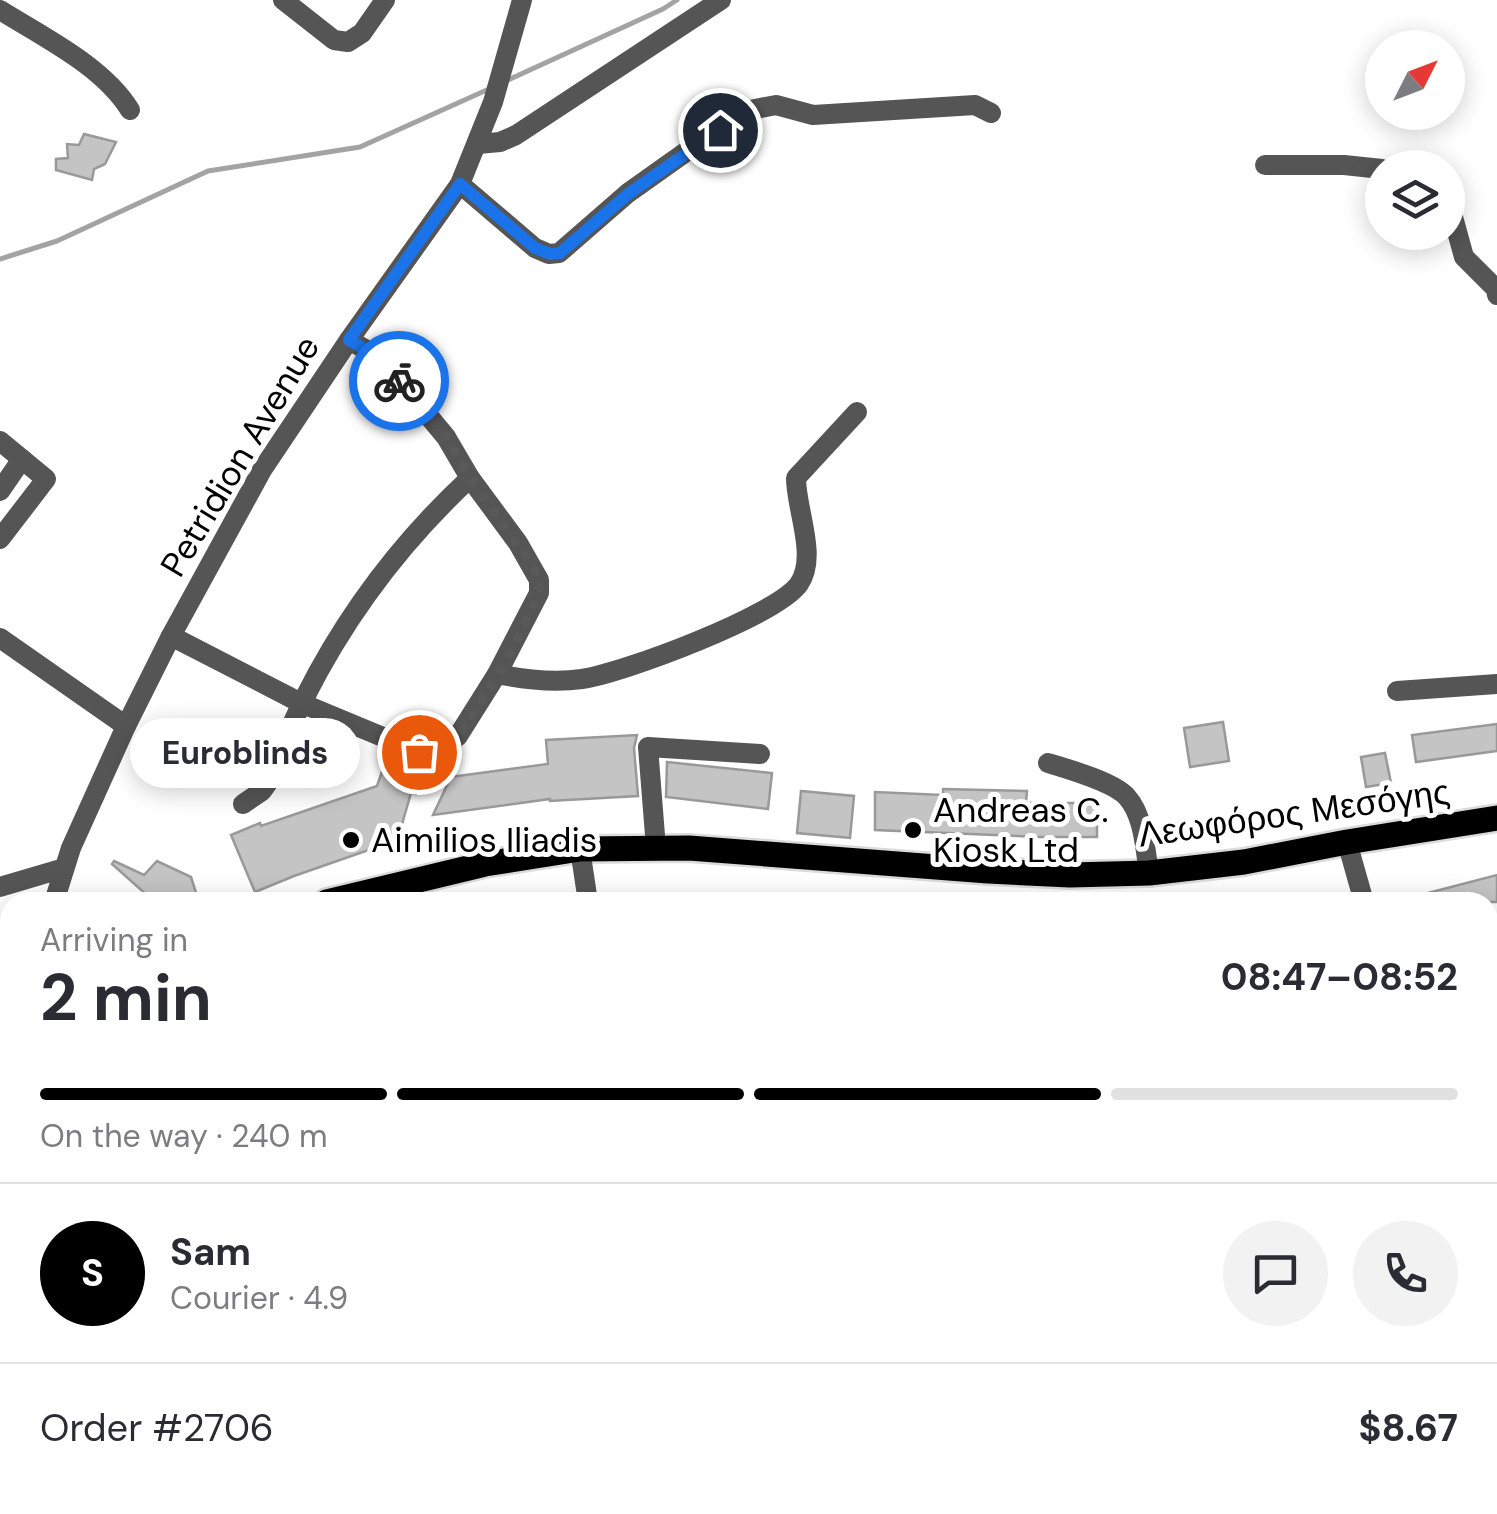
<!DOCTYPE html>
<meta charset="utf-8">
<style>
body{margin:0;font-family:"DM Sans",sans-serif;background:#f2f2f3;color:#2b2b33;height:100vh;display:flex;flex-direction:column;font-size:38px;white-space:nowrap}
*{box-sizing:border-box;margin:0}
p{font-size:32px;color:#7c7c81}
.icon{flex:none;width:55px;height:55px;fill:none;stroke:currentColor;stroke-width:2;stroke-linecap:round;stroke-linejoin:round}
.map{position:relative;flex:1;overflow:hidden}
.sheet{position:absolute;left:0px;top:892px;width:1498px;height:622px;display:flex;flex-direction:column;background:#fff;border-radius:30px 30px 0 0;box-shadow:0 5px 25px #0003}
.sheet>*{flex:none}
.needle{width:65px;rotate:48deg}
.tools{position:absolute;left:1365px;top:30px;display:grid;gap:20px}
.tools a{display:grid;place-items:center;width:100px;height:100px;border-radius:50%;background:#fff;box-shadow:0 5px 25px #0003;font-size:50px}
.pin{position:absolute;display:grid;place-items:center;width:85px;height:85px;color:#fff;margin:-42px;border:5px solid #fff;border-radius:50%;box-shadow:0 2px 10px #0007}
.courier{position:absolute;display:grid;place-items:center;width:100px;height:100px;margin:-50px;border:8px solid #1a73e8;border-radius:50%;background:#fff;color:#222;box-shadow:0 2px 12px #0007}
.bubble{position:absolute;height:70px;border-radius:35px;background:#fff;box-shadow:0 5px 25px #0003;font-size:32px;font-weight:700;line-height:70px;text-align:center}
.overview em{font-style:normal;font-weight:700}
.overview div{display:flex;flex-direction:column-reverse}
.overview{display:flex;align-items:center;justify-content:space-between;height:170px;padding:0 40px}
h1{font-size:65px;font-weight:700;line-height:75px}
.bar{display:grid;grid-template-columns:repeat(4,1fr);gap:15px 10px;align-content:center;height:120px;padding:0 40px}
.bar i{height:12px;border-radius:8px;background:#e1e1e2}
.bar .active{background:#000}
.bar p{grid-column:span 4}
.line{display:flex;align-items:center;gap:25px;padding:0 40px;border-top:2px solid #e1e1e2}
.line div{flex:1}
.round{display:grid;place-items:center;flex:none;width:105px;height:105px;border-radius:52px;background:#f2f2f3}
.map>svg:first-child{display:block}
.green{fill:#dcdcdc}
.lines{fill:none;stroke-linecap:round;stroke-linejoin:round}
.stream{stroke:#a3a3a3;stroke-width:5}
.building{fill:#c4c4c4;stroke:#999;stroke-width:2.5}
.major-casing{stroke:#dbdbdb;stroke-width:30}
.minor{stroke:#555;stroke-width:20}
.major{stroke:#000;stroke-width:25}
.done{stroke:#595959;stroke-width:10;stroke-dasharray:0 18}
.route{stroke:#1a73e8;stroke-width:12}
.poi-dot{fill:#000;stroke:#fff;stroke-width:4}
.labels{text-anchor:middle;stroke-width:10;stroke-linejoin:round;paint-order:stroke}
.street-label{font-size:35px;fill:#000;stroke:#fff}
.poi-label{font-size:35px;fill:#000;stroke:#fff;text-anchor:start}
</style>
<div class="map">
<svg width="1497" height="1514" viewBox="0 0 1497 1514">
<rect width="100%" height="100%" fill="#fff"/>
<path class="green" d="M 1488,1092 L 1497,1093 L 1497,1221 L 1488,1221 Z"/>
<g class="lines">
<g class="stream">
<path d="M 508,80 L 663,9 L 677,0"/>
<path d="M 0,259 L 57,241 L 208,171 L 360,147 L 489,89"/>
<path d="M 0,1026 L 10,1024"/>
<path d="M 1488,1164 L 1497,1164"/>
</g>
</g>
<g class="building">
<path d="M 84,134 L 116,142 L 105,164 L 94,169 L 92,180 L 56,170 L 56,159 L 68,158 L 67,144 L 79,145 Z"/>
<path d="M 1223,722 L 1229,761 L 1190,767 L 1184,728 Z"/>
<path d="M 1497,724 L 1497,751 L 1416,762 L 1412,735 Z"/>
<path d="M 637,735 L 634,748 L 638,796 L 550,801 L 550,799 L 433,815 L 451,777 L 548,764 L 546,740 Z"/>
<path d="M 1385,753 L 1391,783 L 1366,787 L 1361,757 Z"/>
<path d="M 386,760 L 423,772 L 416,794 L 411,793 L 396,845 L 382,850 L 380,846 L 294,876 L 255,892 L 231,835 L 260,823 L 261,826 L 377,786 Z"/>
<path d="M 667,762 L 772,773 L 768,809 L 666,797 Z"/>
<path d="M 943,789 L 1027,791 L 1026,803 L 1097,803 L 1097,837 L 1040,837 L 875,830 L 875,792 L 943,795 Z"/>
<path d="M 801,791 L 854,796 L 850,838 L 797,833 Z"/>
<path d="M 114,861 L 144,875 L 157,861 L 191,877 L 199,902 L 153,902 L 148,896 L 112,864 Z"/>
<path d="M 1497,875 L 1497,902 L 1410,902 L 1409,898 Z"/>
</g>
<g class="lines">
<defs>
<g id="major">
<path d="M 327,902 L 485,864 L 580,849 L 689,848 L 988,871 L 1070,875 L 1149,873 L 1244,862 L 1347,842 L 1497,818"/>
<path d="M 0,976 L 10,974"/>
<path d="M 0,999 L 10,997"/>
</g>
</defs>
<use href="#major" class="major-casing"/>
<g class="minor">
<path d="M 283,0 L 334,40 L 348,42 L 362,33 L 385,0"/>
<path d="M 0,10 C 43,37 103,66 130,110"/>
<path d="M 478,144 L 500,142 L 516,135 L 721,0"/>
<path d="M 1265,165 L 1344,165 L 1382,169"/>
<path d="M 460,184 L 535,248 L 549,254 L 559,253 L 628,193 L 690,149 L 750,110 L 776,105 L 813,115 L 975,105 L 991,113"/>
<path d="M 1448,199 L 1464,257 L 1496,289 L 1497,295"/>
<path d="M 0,441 L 46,479 L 0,539"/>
<path d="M 0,491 L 22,459"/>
<path d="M 171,636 L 301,703 L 419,752 L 430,754 L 442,750 L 458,736 L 497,674 L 539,593 L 539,580 L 518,543 L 470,478 L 446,437 L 386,365 L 377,356 L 349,340"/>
<path d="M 0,638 L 126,726"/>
<path d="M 497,674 C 526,680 553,683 582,679 C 623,673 776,616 799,584 C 818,556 796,510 796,478 L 857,412"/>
<path d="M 1397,691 L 1497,684"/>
<path d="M 1048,763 C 1068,769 1114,782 1127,797 C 1144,816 1145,849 1149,873"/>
<path d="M 243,804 L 262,791 L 267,784 C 279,756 290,726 304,699 C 346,615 401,542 470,478"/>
<path d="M 1347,842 L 1364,902"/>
<path d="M 656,848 L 648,747 L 760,754"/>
<path d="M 580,849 L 588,902"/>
<path d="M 0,887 L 64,868"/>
<path d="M 54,902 L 71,848 L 126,726 L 171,636 L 262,470 L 349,340 L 460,184 L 493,102 L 522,0"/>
<path d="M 1488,968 L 1497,969"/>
<path d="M 0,1095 L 10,1094"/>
<path d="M 1488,1288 L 1497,1287"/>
<path d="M 0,1352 L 10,1349"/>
<path d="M 435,1505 L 447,1514"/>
<path d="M 569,1505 L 584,1513"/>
<path d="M 758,1505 L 777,1514"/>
<path d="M 1170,1506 L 1197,1514"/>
<path d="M 411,1514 L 412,1505"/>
<path d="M 1412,1514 L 1416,1505"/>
</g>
<use href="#major" class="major"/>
</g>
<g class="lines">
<path class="done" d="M 399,381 L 446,437 L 470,478 L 533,566 L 540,587 C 533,615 470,729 449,745 C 440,753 430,754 419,752"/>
<path class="route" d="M 399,381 L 377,356 L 349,340 L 460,184 L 535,248 L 550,254 L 560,253 L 628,194 L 720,130"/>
</g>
<g class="poi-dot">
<circle cx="913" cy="830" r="10"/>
<circle cx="351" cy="840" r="10"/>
</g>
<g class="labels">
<g class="street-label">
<text transform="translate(240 456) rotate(-59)" y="12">Petridion Avenue</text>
<text transform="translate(1294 813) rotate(-8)" y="12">Λεωφόρος Μεσόγης</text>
</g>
<g class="poi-label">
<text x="933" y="822">Andreas C.<tspan x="933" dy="40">Kiosk Ltd</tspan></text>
<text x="371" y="852">Aimilios Iliadis</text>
</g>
</g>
</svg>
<div class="tools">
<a><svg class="needle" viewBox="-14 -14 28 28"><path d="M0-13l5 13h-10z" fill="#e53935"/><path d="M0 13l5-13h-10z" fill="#7c7c81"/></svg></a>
<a><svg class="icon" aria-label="layers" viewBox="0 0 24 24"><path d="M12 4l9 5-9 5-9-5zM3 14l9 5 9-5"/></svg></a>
</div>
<div class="pin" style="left:419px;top:752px;background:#ea580c"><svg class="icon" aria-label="bag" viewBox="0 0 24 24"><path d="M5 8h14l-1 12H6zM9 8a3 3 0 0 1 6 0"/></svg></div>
<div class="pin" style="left:720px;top:130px;background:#1f2937"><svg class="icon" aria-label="home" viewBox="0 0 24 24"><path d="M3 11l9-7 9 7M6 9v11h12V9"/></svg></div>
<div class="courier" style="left:399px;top:381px"><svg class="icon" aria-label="bike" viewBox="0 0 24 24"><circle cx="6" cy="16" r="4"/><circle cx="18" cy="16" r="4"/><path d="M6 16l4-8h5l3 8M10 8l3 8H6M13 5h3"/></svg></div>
<div class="bubble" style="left:130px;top:718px;width:230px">Euroblinds</div>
<section class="sheet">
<div class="overview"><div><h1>2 min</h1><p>Arriving in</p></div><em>08:47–08:52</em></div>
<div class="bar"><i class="active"></i><i class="active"></i><i class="active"></i><i></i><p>On the way · 240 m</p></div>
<div class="line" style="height:180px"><b class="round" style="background:#000;color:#fff">S</b><div><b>Sam</b><p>Courier · 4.9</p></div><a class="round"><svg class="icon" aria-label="chat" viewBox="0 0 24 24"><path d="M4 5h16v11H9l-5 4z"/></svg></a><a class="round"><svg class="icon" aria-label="phone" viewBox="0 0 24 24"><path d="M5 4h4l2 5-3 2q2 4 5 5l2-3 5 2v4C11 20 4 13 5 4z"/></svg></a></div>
<div class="line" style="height:130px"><div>Order #2706</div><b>$8.67</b></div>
</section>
</div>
